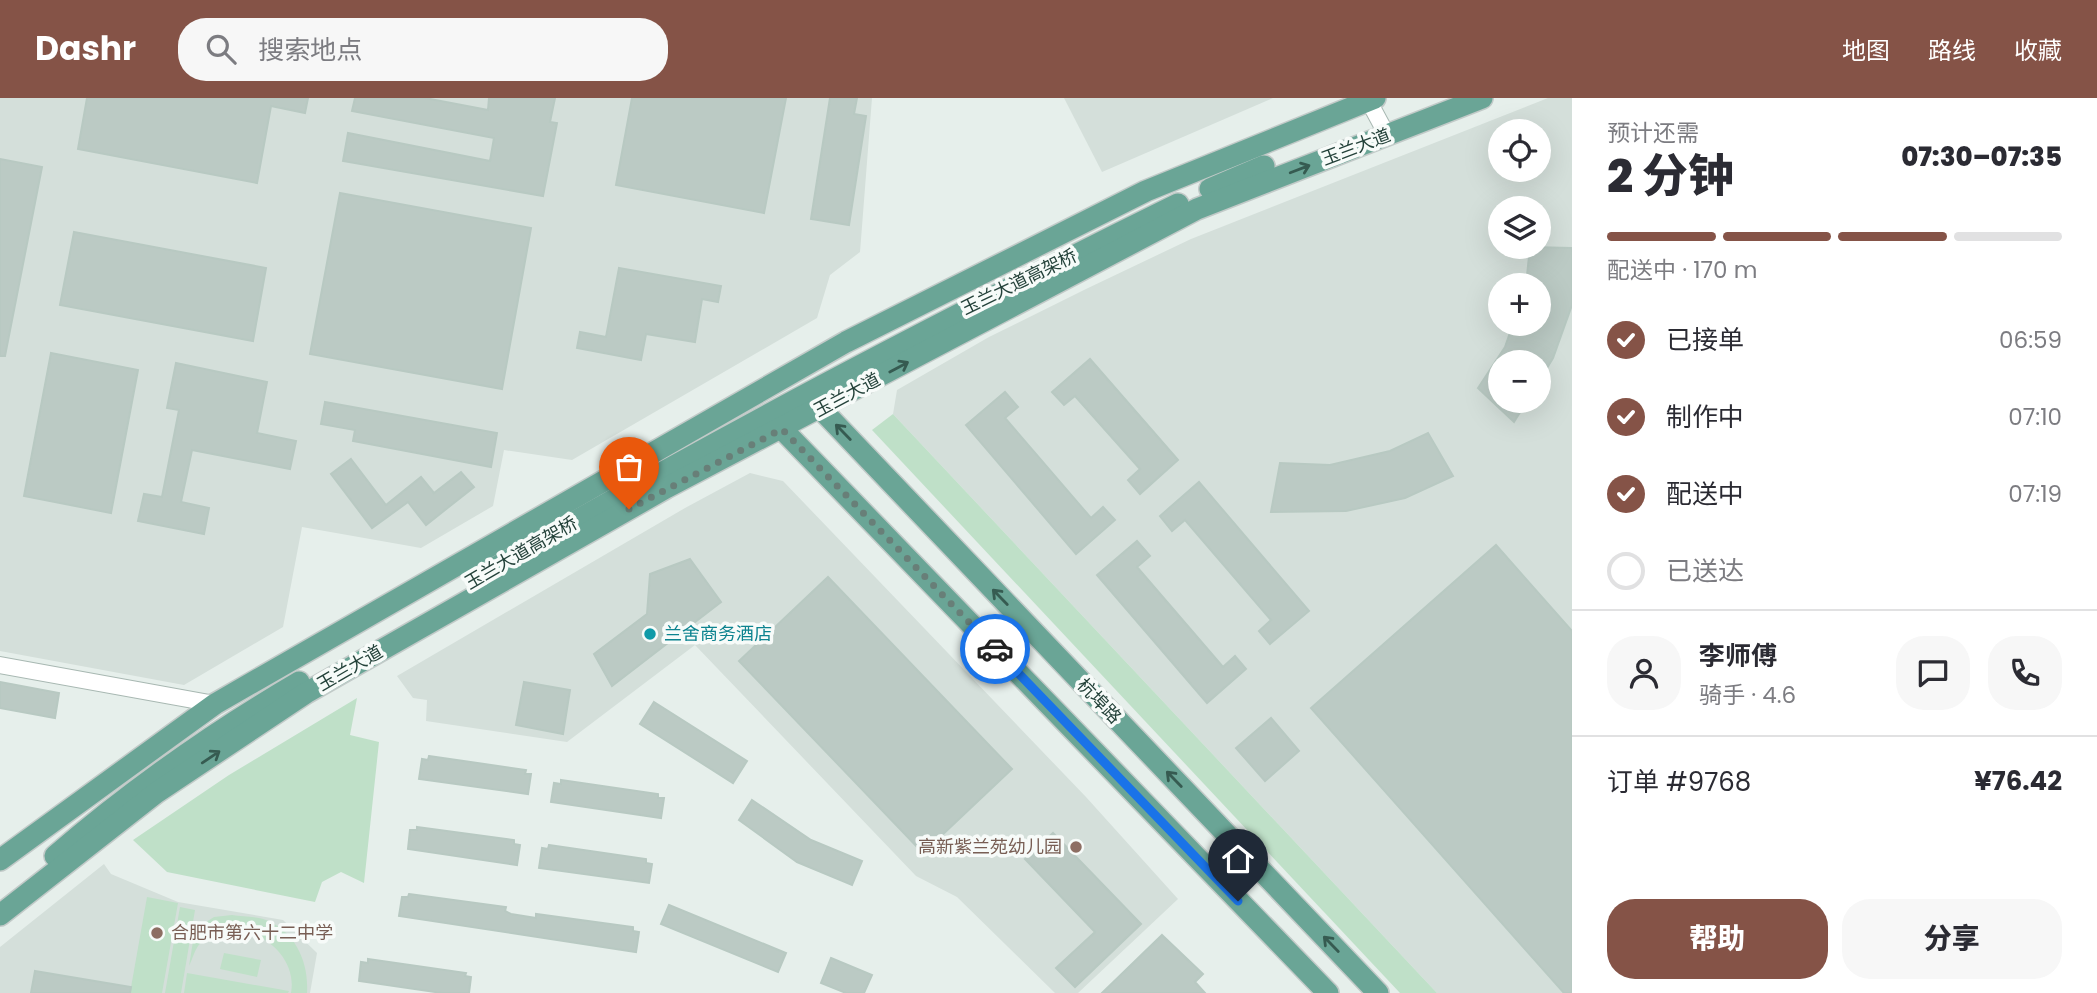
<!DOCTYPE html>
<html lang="zh">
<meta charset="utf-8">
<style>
body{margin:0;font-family:Poppins,"Noto Sans SC",sans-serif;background:#f7f7f7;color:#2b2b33;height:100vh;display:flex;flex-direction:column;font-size:26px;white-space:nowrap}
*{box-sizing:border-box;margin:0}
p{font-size:23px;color:#7c7c81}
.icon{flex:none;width:38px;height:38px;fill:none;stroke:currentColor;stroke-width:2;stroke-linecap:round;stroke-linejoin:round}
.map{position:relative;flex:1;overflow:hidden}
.side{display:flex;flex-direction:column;background:#fff;width:525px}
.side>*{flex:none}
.controls{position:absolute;left:1488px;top:21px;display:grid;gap:14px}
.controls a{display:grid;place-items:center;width:63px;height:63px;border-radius:50%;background:#fff;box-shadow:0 7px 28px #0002;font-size:35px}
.pin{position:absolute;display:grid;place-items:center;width:60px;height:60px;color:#fff;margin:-72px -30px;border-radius:50% 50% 50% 0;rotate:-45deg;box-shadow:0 0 7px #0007}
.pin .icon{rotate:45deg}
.courier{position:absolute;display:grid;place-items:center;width:70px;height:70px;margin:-35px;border:5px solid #1a73e8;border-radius:50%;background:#fff;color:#222;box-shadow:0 2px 9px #0007}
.headline em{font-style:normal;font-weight:800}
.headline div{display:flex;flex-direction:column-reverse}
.headline{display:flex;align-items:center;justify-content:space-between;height:119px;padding:0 35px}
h1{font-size:46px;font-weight:800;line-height:52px}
.bar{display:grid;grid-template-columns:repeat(4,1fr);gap:10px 7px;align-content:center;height:84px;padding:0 35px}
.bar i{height:9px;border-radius:5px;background:#e1e1e2}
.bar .current{background:#855347}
.bar p{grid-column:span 4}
.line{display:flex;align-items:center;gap:18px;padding:0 35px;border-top:2px solid #e1e1e2}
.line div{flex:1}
.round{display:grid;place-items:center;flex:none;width:74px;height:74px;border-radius:28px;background:#f7f7f7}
ol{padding:0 35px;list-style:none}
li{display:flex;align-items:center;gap:21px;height:77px}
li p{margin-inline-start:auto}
li .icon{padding:7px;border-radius:50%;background:#855347;color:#fff;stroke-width:4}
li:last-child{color:#7c7c81}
li i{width:38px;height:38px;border:4px solid #e1e1e2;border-radius:50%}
.button{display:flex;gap:14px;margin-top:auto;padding:14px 35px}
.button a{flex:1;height:80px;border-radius:28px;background:#855347;color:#fff;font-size:28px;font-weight:800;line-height:80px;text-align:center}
.button a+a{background:#f7f7f7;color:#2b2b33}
header{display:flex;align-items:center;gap:42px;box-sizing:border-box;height:98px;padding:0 35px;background:#855347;color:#fff}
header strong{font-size:33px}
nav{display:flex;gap:38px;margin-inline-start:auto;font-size:24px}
.search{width:490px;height:63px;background:#f7f7f7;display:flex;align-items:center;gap:18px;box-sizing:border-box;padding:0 24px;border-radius:28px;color:#7c7c81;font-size:26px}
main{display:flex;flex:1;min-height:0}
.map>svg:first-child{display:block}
.built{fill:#d4dfda;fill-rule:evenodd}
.green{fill:#bfe0c8}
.building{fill:#bbcac4;stroke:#b8c9c2;stroke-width:2}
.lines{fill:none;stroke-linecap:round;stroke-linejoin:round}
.minor-casing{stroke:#a8b8b2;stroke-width:18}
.major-casing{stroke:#c2cac8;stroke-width:24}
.minor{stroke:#fff;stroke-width:16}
.major{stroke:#6aa596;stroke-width:21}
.oneway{stroke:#365b51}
.done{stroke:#687f78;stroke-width:7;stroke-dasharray:0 12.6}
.route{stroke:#1a73e8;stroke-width:9}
.culture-dot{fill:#0f9aa8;stroke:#f7fbf9;stroke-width:2.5}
.education-dot{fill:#8d6e63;stroke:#f7fbf9;stroke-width:2.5}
.labels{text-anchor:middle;stroke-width:7;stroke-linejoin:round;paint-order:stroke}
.street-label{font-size:18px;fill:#24423a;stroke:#f7fbf9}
.culture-label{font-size:18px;fill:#0d838f;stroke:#f7fbf9;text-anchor:start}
.education-label{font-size:18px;fill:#785e54;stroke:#f7fbf9;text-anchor:end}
</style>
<header>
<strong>Dashr</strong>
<div class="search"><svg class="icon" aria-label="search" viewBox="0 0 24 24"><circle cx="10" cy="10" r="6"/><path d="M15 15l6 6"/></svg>搜索地点</div>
<nav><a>地图</a><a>路线</a><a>收藏</a></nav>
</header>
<main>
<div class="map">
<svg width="1572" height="895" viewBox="0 0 1572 895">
<rect width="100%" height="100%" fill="#e6efeb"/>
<g class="built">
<path d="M 0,0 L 872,0 L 860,154 L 830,177 L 817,220 L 572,362 L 504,352 L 493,408 L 421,450 L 302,429 L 283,529 L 184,587 L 0,553 Z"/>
<path d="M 1064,0 L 1273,0 L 1102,74 Z"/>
<path d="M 1548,0 L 1572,0 L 1572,895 L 1437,895 L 893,316 L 897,292 L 989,239 L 1086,191 L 1191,141 ZM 1500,33 L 1538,33 L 1538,72 L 1500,72 ZM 1500,110 L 1538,110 L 1538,149 L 1500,149 ZM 1500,187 L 1538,187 L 1538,226 L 1500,226 ZM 1500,264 L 1538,264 L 1538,303 L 1500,303 Z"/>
<path d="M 750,375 L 783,383 L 1086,699 L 1178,801 L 1078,895 L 1055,895 L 957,799 L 916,778 L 695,547 L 567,644 L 426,623 L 427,602 L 413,600 L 397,578 L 685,410 Z"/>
<path d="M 104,766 L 111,776 L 178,804 L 283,822 L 317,855 L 310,895 L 0,895 L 0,849 Z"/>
</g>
<g class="green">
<path d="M 893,316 L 1437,895 L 1400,895 L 872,332 Z"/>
<path d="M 357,600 L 350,637 L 379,644 L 364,785 L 341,774 L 322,784 L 315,804 L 167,774 L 133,742 L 229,677 Z"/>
<path d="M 147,799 L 178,805 L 162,895 L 130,895 Z"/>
<path d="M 180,809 L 195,812 L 181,895 L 165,895 Z"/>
<path d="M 232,817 C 242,819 256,818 266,822 C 296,834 309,865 307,895 L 291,895 C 300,846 228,809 198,848 C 194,854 192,862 189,868 L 195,831 L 214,819 Z"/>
<path d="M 224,855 L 261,862 L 257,879 L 220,871 Z"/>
<path d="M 187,875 L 289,893 L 288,895 L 184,895 Z"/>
</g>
<g class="building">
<path d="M 87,0 L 308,0 L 305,15 L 271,8 L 257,85 L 78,51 Z"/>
<path d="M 355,0 L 425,0 L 488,12 L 489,0 L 555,0 L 550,24 L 557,25 L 543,98 L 343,63 L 348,35 L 490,63 L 494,40 L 352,13 Z"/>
<path d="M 632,0 L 786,0 L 764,115 L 616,87 Z"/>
<path d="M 830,0 L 857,0 L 854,16 L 866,18 L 849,127 L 811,121 Z"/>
<path d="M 0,61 L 42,69 L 5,258 L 0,258 Z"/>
<path d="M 340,95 L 531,130 L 502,291 L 310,256 Z"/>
<path d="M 74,134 L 266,170 L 253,243 L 60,207 Z"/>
<path d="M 1530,149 L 1572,150 L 1572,207 L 1553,260 L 1538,285 L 1538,264 L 1500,264 L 1500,303 L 1527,303 L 1514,324 L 1478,290 L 1505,249 L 1513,226 L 1538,226 L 1538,187 L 1526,187 Z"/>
<path d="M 619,170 L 721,188 L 718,204 L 702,201 L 695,244 L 646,236 L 641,262 L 577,250 L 580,234 L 606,239 Z"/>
<path d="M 51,255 L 138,272 L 111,415 L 24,398 Z"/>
<path d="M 1090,261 L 1178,362 L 1140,396 L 1128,382 L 1140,371 L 1075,298 L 1064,307 L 1052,294 Z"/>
<path d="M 176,265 L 267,284 L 257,335 L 296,343 L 290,371 L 192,352 L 181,404 L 209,410 L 204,436 L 138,423 L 144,396 L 162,399 L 179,312 L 167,310 Z"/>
<path d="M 1005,294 L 1018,309 L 1005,320 L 1091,420 L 1103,409 L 1115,422 L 1076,456 L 966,327 Z"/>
<path d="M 325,304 L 497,335 L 491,369 L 353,343 L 355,332 L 321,326 Z"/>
<path d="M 1428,335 L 1453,378 L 1405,400 L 1346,413 L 1271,414 L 1280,365 L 1330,367 L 1390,353 Z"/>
<path d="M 351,361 L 386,407 L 421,379 L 434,395 L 461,374 L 474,389 L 426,427 L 408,404 L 372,430 L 331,376 Z"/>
<path d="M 1199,384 L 1309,513 L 1270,546 L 1259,533 L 1271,522 L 1185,422 L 1172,433 L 1160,418 Z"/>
<path d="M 1137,443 L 1150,458 L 1137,469 L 1223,569 L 1235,558 L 1246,571 L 1207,605 L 1097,477 Z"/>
<path d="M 1496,447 L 1572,533 L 1572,895 L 1564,895 L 1311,610 Z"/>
<path d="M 690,461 L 721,504 L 612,588 L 594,556 L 647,516 L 650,476 Z"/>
<path d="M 828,479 L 1012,671 L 923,755 L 739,563 Z"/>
<path d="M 0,584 L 59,595 L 55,620 L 0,610 Z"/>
<path d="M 524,584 L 570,592 L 563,636 L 516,627 Z"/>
<path d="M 654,604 L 747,663 L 733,685 L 640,626 Z"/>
<path d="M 1271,620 L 1299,653 L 1265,683 L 1236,650 Z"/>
<path d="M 429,658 L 526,672 L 525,676 L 531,676 L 528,696 L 419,681 L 422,661 L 428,662 Z"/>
<path d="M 561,682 L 658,696 L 658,700 L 664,700 L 661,720 L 551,704 L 554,685 L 561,686 Z"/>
<path d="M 752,702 L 811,742 L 862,763 L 852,787 L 797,764 L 739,722 Z"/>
<path d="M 417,729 L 514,742 L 514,746 L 520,747 L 517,767 L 408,751 L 410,732 L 417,732 Z"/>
<path d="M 1053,735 L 1141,826 L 1075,889 L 1056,870 L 1095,834 L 1025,761 Z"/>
<path d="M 549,747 L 646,761 L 646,765 L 652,766 L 649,785 L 539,770 L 542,750 L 548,751 Z"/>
<path d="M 409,796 L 506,809 L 505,813 L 511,816 L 536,820 L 536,816 L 633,829 L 633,833 L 639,834 L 636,854 L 399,818 L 402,799 L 408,799 Z"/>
<path d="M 669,807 L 786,855 L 778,874 L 661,826 Z"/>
<path d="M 1162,837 L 1203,876 L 1195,884 L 1205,895 L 1102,895 Z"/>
<path d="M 831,860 L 872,877 L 864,895 L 846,895 L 821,885 Z"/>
<path d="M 368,861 L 466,875 L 465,878 L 471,879 L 469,895 L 442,895 L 359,883 L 361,864 L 368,865 Z"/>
<path d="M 35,873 L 131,889 L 130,895 L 31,895 Z"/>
</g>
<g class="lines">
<defs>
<g id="minor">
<path d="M 1367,0 L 1387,37"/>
<path d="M 0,567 L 215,606"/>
</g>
<g id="major">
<path d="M 1210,91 L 1264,68"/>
<path d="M 821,311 L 1378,895"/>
<path d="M 782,331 L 1328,895"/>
<path d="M 484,476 C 710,343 943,222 1178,106"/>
<path d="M 55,758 C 131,692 212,635 299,584"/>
<path d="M 0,762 L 215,606 L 846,244 L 1146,93 L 1375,0"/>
<path d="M 0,817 L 156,695 L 306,595 L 666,390 L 1197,111 L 1482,0"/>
</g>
</defs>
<use href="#minor" class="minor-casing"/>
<use href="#major" class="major-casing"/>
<use href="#minor" class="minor"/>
<use href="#major" class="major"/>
</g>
<defs><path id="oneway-shaft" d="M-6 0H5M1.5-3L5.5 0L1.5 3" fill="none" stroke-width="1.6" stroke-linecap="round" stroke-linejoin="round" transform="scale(1.75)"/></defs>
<g class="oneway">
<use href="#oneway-shaft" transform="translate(1300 71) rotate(-21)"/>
<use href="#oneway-shaft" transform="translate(899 269) rotate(-28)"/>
<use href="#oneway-shaft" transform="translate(843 334) rotate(-134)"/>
<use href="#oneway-shaft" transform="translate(1000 499) rotate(-134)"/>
<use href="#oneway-shaft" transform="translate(211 659) rotate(-34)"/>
<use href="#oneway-shaft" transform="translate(1174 681) rotate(-134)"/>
<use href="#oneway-shaft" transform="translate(1331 846) rotate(-134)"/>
</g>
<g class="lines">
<path class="done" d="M 629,411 L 782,331 L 995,551"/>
<path class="route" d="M 995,551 L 1238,803"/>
</g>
<circle class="culture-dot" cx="650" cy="536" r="7"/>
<g class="education-dot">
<circle cx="1076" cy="749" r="7"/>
<circle cx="157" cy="835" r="7"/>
</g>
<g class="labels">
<g class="street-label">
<text transform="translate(1356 49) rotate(-21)" y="6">玉兰大道</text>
<text transform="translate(1019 184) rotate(-26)" y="6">玉兰大道高架桥</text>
<text transform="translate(847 297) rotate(-28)" y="6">玉兰大道</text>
<text transform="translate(521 455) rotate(-30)" y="6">玉兰大道高架桥</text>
<text transform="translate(350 570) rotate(-30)" y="6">玉兰大道</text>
<text transform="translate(1099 603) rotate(46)" y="6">杭埠路</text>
</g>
<g class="culture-label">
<text x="664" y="542">兰舍商务酒店</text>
</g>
<g class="education-label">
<text x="1062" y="755">高新紫兰苑幼儿园</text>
<text x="171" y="841" text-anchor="start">合肥市第六十二中学</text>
</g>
</g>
</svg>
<div class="controls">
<a><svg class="icon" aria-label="locate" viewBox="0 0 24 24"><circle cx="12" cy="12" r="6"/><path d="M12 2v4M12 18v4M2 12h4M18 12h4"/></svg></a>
<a><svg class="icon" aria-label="layers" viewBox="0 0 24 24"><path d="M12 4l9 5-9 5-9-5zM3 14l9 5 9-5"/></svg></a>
<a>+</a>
<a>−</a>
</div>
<div class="pin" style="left:629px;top:411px;background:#ea580c"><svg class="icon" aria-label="bag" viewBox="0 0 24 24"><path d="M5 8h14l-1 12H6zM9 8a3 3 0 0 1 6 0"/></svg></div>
<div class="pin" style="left:1238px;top:803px;background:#1f2937"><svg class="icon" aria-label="home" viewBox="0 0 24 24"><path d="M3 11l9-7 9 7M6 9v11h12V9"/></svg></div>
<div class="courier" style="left:995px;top:551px"><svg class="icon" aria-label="car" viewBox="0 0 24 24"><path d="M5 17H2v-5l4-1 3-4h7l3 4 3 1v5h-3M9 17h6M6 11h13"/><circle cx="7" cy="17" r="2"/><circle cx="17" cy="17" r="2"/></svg></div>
</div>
<section class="side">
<div class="headline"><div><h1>2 分钟</h1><p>预计还需</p></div><em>07:30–07:35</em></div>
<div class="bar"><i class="current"></i><i class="current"></i><i class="current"></i><i></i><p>配送中 · 170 m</p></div>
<ol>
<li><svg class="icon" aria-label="check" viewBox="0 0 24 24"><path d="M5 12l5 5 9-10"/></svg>已接单<p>06:59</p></li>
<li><svg class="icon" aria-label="check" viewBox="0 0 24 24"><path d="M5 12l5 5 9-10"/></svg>制作中<p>07:10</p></li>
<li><svg class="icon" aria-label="check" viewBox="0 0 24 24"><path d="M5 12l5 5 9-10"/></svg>配送中<p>07:19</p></li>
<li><i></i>已送达</li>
</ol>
<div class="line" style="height:126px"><a class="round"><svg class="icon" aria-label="person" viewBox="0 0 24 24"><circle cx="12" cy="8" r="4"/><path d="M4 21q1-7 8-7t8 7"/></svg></a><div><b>李师傅</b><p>骑手 · 4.6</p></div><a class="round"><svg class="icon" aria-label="chat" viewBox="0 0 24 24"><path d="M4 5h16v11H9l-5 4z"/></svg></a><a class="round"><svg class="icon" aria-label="phone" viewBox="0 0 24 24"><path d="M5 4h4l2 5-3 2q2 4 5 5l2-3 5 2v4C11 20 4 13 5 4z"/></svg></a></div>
<div class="line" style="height:91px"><div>订单 #9768</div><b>¥76.42</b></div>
<div class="button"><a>帮助</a><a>分享</a></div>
</section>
</main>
